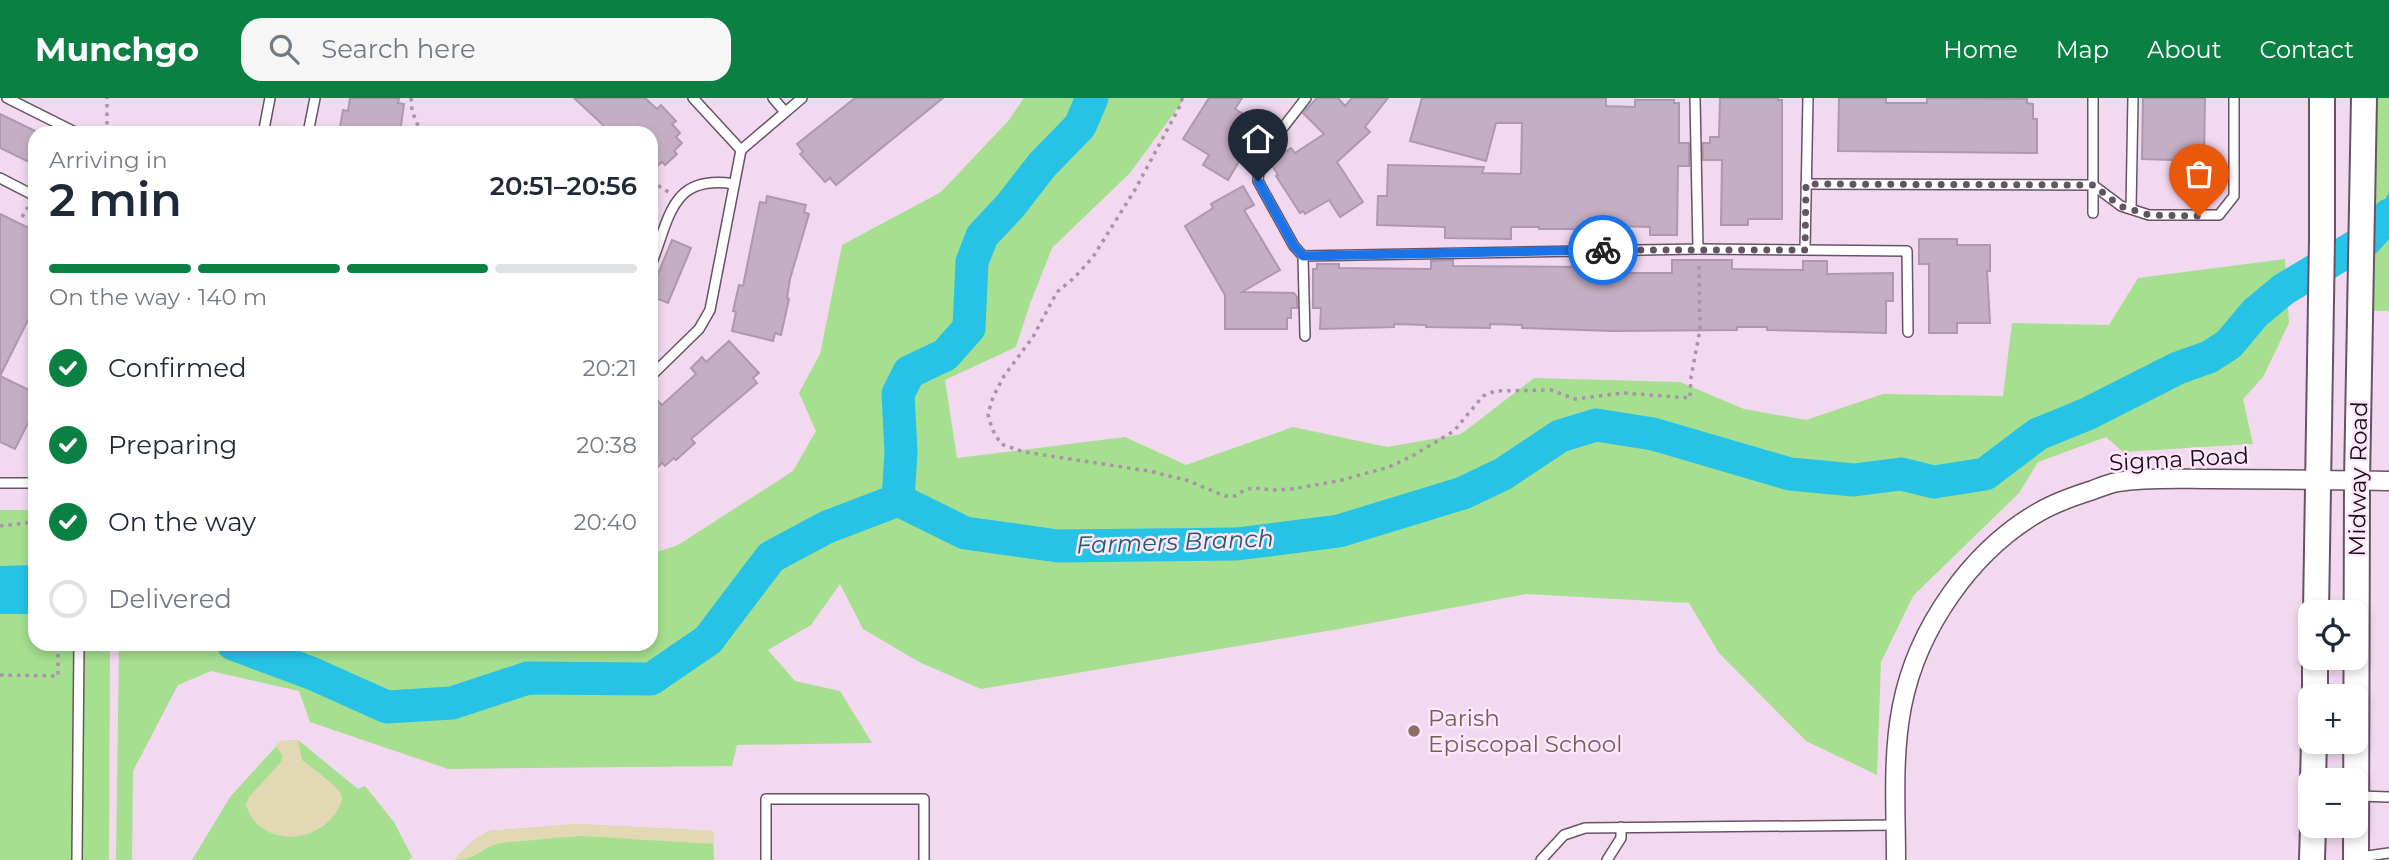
<!DOCTYPE html>
<meta charset="utf-8">
<style>
body{margin:0;font-family:Montserrat,sans-serif;background:#f6f6f7;color:#1f2937;height:100vh;display:flex;flex-direction:column;font-size:26px;white-space:nowrap}
*{box-sizing:border-box;margin:0}
p{font-size:23px;color:#747a83}
.icon{flex:none;width:38px;height:38px;fill:none;stroke:currentColor;stroke-width:2;stroke-linecap:round;stroke-linejoin:round}
.map{position:relative;flex:1;overflow:hidden}
.panel{position:absolute;left:28px;top:28px;width:630px;height:525px;display:flex;flex-direction:column;background:#fff;border-radius:21px;box-shadow:0 4px 10px #0003}
.panel>*{flex:none}
.controls{position:absolute;left:2298px;top:502px;display:grid;gap:14px}
.controls a{display:grid;place-items:center;width:70px;height:70px;border-radius:14px;background:#fff;box-shadow:0 4px 10px #0003;font-size:35px}
.pin{position:absolute;display:grid;place-items:center;width:60px;height:60px;color:#fff;margin:-72px -30px;border-radius:50% 50% 50% 0;rotate:-45deg;box-shadow:0 0 7px #0007}
.pin .icon{rotate:45deg}
.courier{position:absolute;display:grid;place-items:center;width:70px;height:70px;margin:-35px;border:5px solid #1a73e8;border-radius:50%;background:#fff;color:#222;box-shadow:0 2px 9px #0007}
.head em{font-style:normal;font-weight:600}
.head div{display:flex;flex-direction:column-reverse}
.head{display:flex;align-items:center;justify-content:space-between;height:119px;padding:0 21px}
h1{font-size:46px;font-weight:600;line-height:52px}
.bar{display:grid;grid-template-columns:repeat(4,1fr);gap:10px 7px;align-content:center;height:84px;padding:0 21px}
.bar i{height:9px;border-radius:5px;background:#e0e1e3}
.bar .active{background:#0b8043}
.bar p{grid-column:span 4}
ol{padding:0 21px;list-style:none}
li{display:flex;align-items:center;gap:21px;height:77px}
li p{margin-inline-start:auto}
li .icon{padding:7px;border-radius:50%;background:#0b8043;color:#fff;stroke-width:4}
li:last-child{color:#747a83}
li i{width:38px;height:38px;border:4px solid #e0e1e3;border-radius:50%}
header{display:flex;align-items:center;gap:42px;box-sizing:border-box;height:98px;padding:0 35px;background:#0b8043;color:#fff}
header strong{font-size:33px}
nav{display:flex;gap:38px;margin-inline-start:auto;font-size:24px}
.search{width:490px;height:63px;background:#f6f6f7;display:flex;align-items:center;gap:18px;box-sizing:border-box;padding:0 24px;border-radius:21px;color:#747a83;font-size:26px}
.map>svg:first-child{display:block}
.green{fill:#a6df90}
.sand{fill:#e2d9b4}
.water{fill:#26c3e7}
.lines{fill:none;stroke-linecap:round;stroke-linejoin:round}
.river{stroke:#26c3e7;stroke-width:33}
.building{fill:#c5aec3;stroke:#af98ad;stroke-width:2}
.service-casing{stroke:#685366;stroke-width:12}
.minor-casing{stroke:#685366;stroke-width:21}
.secondary-casing{stroke:#685366;stroke-width:28}
.path{stroke:#a894a6;stroke-width:3.5;stroke-dasharray:3.5 5;stroke-linecap:butt}
.service{stroke:#fff;stroke-width:9}
.minor{stroke:#fff;stroke-width:18}
.secondary{stroke:#fff;stroke-width:24}
.done{stroke:#625462;stroke-width:7;stroke-dasharray:0 12.6}
.route{stroke:#1a73e8;stroke-width:9}
.education-dot{fill:#8d6e63;stroke:#ffe6fd;stroke-width:2.5}
.labels{text-anchor:middle;stroke-width:5;stroke-linejoin:round;paint-order:stroke}
.street-label{font-size:23px;fill:#150d15;stroke:#ffe6fd}
.education-label{font-size:23px;fill:#785e54;stroke:#ffe6fd;text-anchor:start}
.water-label{font-size:24px;font-style:italic;fill:#235d6c;stroke:#ffe6fd}
</style>
<header>
<strong>Munchgo</strong>
<div class="search"><svg class="icon" aria-label="search" viewBox="0 0 24 24"><circle cx="10" cy="10" r="6"/><path d="M15 15l6 6"/></svg>Search here</div>
<nav><a>Home</a><a>Map</a><a>About</a><a>Contact</a></nav>
</header>
<div class="map">
<svg width="2389" height="762" viewBox="0 0 2389 762">
<rect width="100%" height="100%" fill="#f2d9f0"/>
<g class="green">
<path d="M 1024,0 L 1185,0 L 1130,75 L 1052,150 L 1030,206 L 1016,249 L 945,282 L 957,360 L 1125,339 L 1186,367 L 1293,329 L 1387,349 L 1461,336 L 1534,280 L 1680,284 L 1744,311 L 1806,322 L 1883,296 L 2003,298 L 2012,225 L 2109,227 L 2138,180 L 2285,161 L 2289,225 L 2263,279 L 2243,301 L 2253,346 L 2123,354 L 2106,339 L 2038,364 L 2019,395 L 1913,498 L 1881,564 L 1877,677 L 1806,643 L 1719,555 L 1689,505 L 1526,496 L 1339,531 L 981,591 L 919,564 L 863,531 L 840,486 L 811,527 L 768,552 L 795,583 L 840,593 L 872,645 L 737,647 L 732,668 L 448,671 L 310,624 L 299,593 L 211,573 L 178,587 L 133,673 L 132,762 L 116,762 L 119,546 L 651,546 L 651,456 L 678,447 L 793,373 L 816,333 L 799,295 L 820,256 L 842,147 L 941,94 L 1009,22 Z"/>
<path d="M 2368,0 L 2389,0 L 2389,213 L 2363,213 Z"/>
<path d="M 0,412 L 35,412 L 35,546 L 110,546 L 109,762 L 0,762 Z"/>
<path d="M 298,642 L 358,691 L 365,688 L 394,724 L 412,759 L 409,762 L 192,762 L 230,699 L 281,643 Z"/>
<path d="M 576,726 L 713,733 L 714,762 L 454,762 L 474,742 L 489,733 Z"/>
</g>
<g class="sand">
<path d="M 298,642 L 302,662 C 310,668 340,690 342,698 C 343,703 339,709 337,713 C 316,748 258,748 246,707 L 249,699 L 281,664 L 282,657 L 276,648 L 281,643 Z"/>
<path d="M 576,726 L 713,733 L 714,746 L 581,738 L 500,745 C 478,751 478,762 454,762 L 474,742 L 489,733 Z"/>
</g>
<g class="water">
<path d="M 2389,94 L 2389,129 L 2366,142 Z"/>
<path d="M 35,467 L 35,516 L 0,516 L 0,468 Z"/>
</g>
<g class="lines">
<g class="river">
<path d="M 898,402 L 901,354 L 898,296 L 909,274 L 945,257 L 969,230 L 972,164 L 982,138 L 1011,107 L 1042,67 L 1080,28 L 1092,0"/>
<path d="M 233,546 L 311,575 L 387,609 L 452,605 L 528,580 L 651,581 L 708,542 L 771,459 L 827,429 L 898,402 L 965,435 L 1058,448 L 1237,446 L 1339,433 L 1463,395 L 1503,376 L 1560,338 L 1596,327 L 1653,336 L 1790,376 L 1854,382 L 1901,376 L 1934,384 L 1985,376 L 2038,336 L 2087,316 L 2178,270 L 2209,259 L 2229,246 L 2255,215 L 2284,191 L 2366,142 L 2389,117"/>
</g>
</g>
<g class="building">
<path d="M 350,0 L 399,0 L 398,5 L 404,6 L 400,35 L 339,35 L 343,12 L 348,13 Z"/>
<path d="M 574,0 L 645,0 L 657,11 L 661,7 L 676,23 L 672,26 L 680,35 L 676,39 L 682,45 L 674,53 L 677,56 L 665,67 L 662,64 L 651,74 L 651,35 L 608,35 L 602,26 Z"/>
<path d="M 855,0 L 943,0 L 836,87 L 830,80 L 825,84 L 800,56 L 803,54 L 797,46 Z"/>
<path d="M 1209,0 L 1242,0 L 1235,11 L 1261,26 L 1228,82 L 1203,67 L 1209,57 L 1183,41 Z"/>
<path d="M 1317,0 L 1338,0 L 1345,8 L 1352,0 L 1388,0 L 1365,29 L 1370,34 L 1337,64 L 1363,104 L 1340,119 L 1329,102 L 1305,116 L 1303,113 L 1300,115 L 1276,78 L 1278,77 L 1270,64 L 1291,50 L 1295,55 L 1324,36 L 1303,15 Z"/>
<path d="M 1422,0 L 1606,0 L 1606,8 L 1635,9 L 1635,2 L 1674,2 L 1674,5 L 1679,5 L 1679,45 L 1689,45 L 1689,68 L 1678,68 L 1677,137 L 1650,137 L 1650,129 L 1611,128 L 1611,141 L 1589,140 L 1589,131 L 1539,131 L 1539,129 L 1511,129 L 1511,141 L 1445,140 L 1445,129 L 1377,127 L 1378,98 L 1387,98 L 1388,67 L 1484,69 L 1482,75 L 1521,76 L 1522,25 L 1496,25 L 1486,63 L 1410,43 Z"/>
<path d="M 1720,0 L 1778,0 L 1778,2 L 1782,2 L 1782,121 L 1748,121 L 1748,127 L 1721,127 L 1722,62 L 1703,62 L 1703,45 L 1710,45 L 1710,39 L 1719,39 Z"/>
<path d="M 1839,0 L 1886,0 L 1886,5 L 1927,5 L 1927,0 L 2027,1 L 2027,5 L 2033,6 L 2033,21 L 2037,21 L 2037,55 L 1838,53 Z"/>
<path d="M 2143,0 L 2205,0 L 2204,63 L 2142,61 Z"/>
<path d="M 0,16 L 35,33 L 35,67 L 0,50 Z"/>
<path d="M 1243,88 L 1254,107 L 1244,112 L 1280,172 L 1242,194 L 1294,195 L 1297,199 L 1297,210 L 1291,210 L 1291,220 L 1287,220 L 1287,231 L 1225,231 L 1225,197 L 1185,128 L 1213,110 L 1211,106 Z"/>
<path d="M 767,98 L 806,107 L 804,114 L 809,116 L 790,181 L 787,200 L 789,201 L 781,237 L 775,235 L 773,243 L 732,233 L 736,214 L 733,213 L 739,187 L 743,188 L 760,104 L 766,105 Z"/>
<path d="M 0,116 L 35,133 L 35,208 L 0,278 L 35,295 L 35,311 L 15,351 L 0,344 Z"/>
<path d="M 1919,141 L 1957,141 L 1957,147 L 1990,147 L 1990,173 L 1987,173 L 1990,225 L 1957,225 L 1957,235 L 1929,235 L 1929,166 L 1919,166 Z"/>
<path d="M 672,142 L 691,150 L 668,205 L 651,198 L 651,193 Z"/>
<path d="M 1453,162 L 1453,168 L 1592,169 L 1595,175 L 1672,175 L 1672,162 L 1732,162 L 1732,171 L 1803,172 L 1803,163 L 1827,163 L 1827,176 L 1893,175 L 1893,203 L 1886,203 L 1886,235 L 1767,232 L 1767,229 L 1737,229 L 1737,232 L 1612,233 L 1522,230 L 1522,227 L 1490,226 L 1490,230 L 1426,229 L 1426,227 L 1394,226 L 1394,229 L 1320,231 L 1321,210 L 1313,210 L 1313,171 L 1317,171 L 1317,166 L 1339,166 L 1339,170 L 1431,171 L 1431,163 Z"/>
<path d="M 729,243 L 759,275 L 753,280 L 757,285 L 691,341 L 695,345 L 676,362 L 674,360 L 665,368 L 662,365 L 651,376 L 651,296 L 662,307 L 696,276 L 691,270 L 702,259 L 706,264 Z"/>
</g>
<g class="lines">
<defs>
<g id="service">
<path d="M 7,0 L 77,35"/>
<path d="M 773,0 L 785,14"/>
<path d="M 1306,0 L 1260,59 L 1258,83 L 1294,148 L 1303,158 L 1698,151 L 1695,0"/>
<path d="M 2093,0 L 2093,115"/>
<path d="M 266,35 L 264,31 L 270,0"/>
<path d="M 308,35 L 315,0"/>
<path d="M 741,52 L 802,0"/>
<path d="M 0,80 L 35,98"/>
<path d="M 1806,86 L 2093,87 L 2121,108 L 2149,117 L 2219,117 L 2234,98 L 2234,0"/>
<path d="M 2131,111 L 2133,0"/>
<path d="M 1698,151 L 1907,153 L 1908,234"/>
<path d="M 1805,152 L 1808,0"/>
<path d="M 1303,158 L 1305,238"/>
<path d="M 651,167 C 670,119 671,76 734,86"/>
<path d="M 651,278 L 699,231 L 710,212 L 741,52 L 693,0"/>
<path d="M 0,385 L 35,385"/>
<path d="M 2358,698 L 2389,699"/>
<path d="M 2360,759 L 2389,755"/>
<path d="M 77,762 L 79,546"/>
<path d="M 766,762 L 766,701 L 924,701 L 924,762"/>
<path d="M 1541,762 L 1564,737 L 1585,730 L 1896,727"/>
<path d="M 1607,762 L 1621,740 L 1621,729"/>
</g>
<path id="minor" d="M 1896,762 C 1896,712 1892,658 1902,608 C 1917,531 1971,453 2039,414 C 2056,404 2074,398 2093,392 C 2101,389 2110,385 2118,384 C 2149,379 2182,381 2214,381 C 2272,381 2331,382 2389,383"/>
<g id="secondary">
<path d="M 2316,514 L 2322,140 L 2322,0"/>
<path d="M 2315,598 L 2315,560"/>
<path d="M 2313,682 L 2314,644"/>
<path d="M 2312,762 L 2313,728"/>
<path d="M 2356,762 L 2357,382 L 2364,0"/>
</g>
</defs>
<use href="#service" class="service-casing"/>
<use href="#minor" class="minor-casing"/>
<use href="#secondary" class="secondary-casing"/>
<g class="path">
<path d="M 411,0 L 412,13 L 421,35"/>
<path d="M 1182,0 L 1181,6 L 1136,90 L 1093,159 L 1074,180 L 1057,194 L 1033,239 L 1004,278 L 993,299 L 988,316 L 992,331 L 1001,346 L 1024,354 L 1149,373 L 1186,382 L 1225,398 L 1236,398 L 1244,392 L 1253,390 L 1274,392 L 1292,391 L 1338,383 L 1389,369 L 1414,357 L 1454,333 L 1483,298 L 1495,293 L 1551,292 L 1575,301 L 1623,295 L 1690,300 L 1691,279 L 1700,232 L 1699,163"/>
<path d="M 107,35 L 107,0"/>
<path d="M 651,83 L 670,95"/>
<path d="M 22,119 L 28,109"/>
<path d="M 0,428 L 35,424"/>
<path d="M 0,577 L 58,578 L 58,546"/>
</g>
<use href="#service" class="service"/>
<use href="#minor" class="minor"/>
<use href="#secondary" class="secondary"/>
</g>
<g class="lines">
<path class="done" d="M 1603,152 L 1805,152 L 1806,86 L 2093,87 L 2120,108 L 2149,117 L 2199,118"/>
<path class="route" d="M 1258,83 L 1294,148 L 1303,158 L 1603,152"/>
</g>
<circle class="education-dot" cx="1414" cy="633" r="7"/>
<g class="labels">
<g class="street-label">
<text transform="translate(2179 361) rotate(-3)" y="8">Sigma Road</text>
<text transform="translate(2358 381) rotate(-89)" y="8">Midway Road</text>
</g>
<g class="education-label">
<text x="1428" y="628">Parish<tspan x="1428" dy="26">Episcopal School</tspan></text>
</g>
<g class="water-label">
<text transform="translate(1175 444) rotate(-2)" y="8">Farmers Branch</text>
</g>
</g>
</svg>
<div class="controls">
<a><svg class="icon" aria-label="locate" viewBox="0 0 24 24"><circle cx="12" cy="12" r="6"/><path d="M12 2v4M12 18v4M2 12h4M18 12h4"/></svg></a>
<a>+</a>
<a>−</a>
</div>
<div class="pin" style="left:2199px;top:118px;background:#ea580c"><svg class="icon" aria-label="bag" viewBox="0 0 24 24"><path d="M5 8h14l-1 12H6zM9 8a3 3 0 0 1 6 0"/></svg></div>
<div class="pin" style="left:1258px;top:83px;background:#1f2937"><svg class="icon" aria-label="home" viewBox="0 0 24 24"><path d="M3 11l9-7 9 7M6 9v11h12V9"/></svg></div>
<div class="courier" style="left:1603px;top:152px"><svg class="icon" aria-label="bike" viewBox="0 0 24 24"><circle cx="6" cy="16" r="4"/><circle cx="18" cy="16" r="4"/><path d="M6 16l4-8h5l3 8M10 8l3 8H6M13 5h3"/></svg></div>
<section class="panel">
<div class="head"><div><h1>2 min</h1><p>Arriving in</p></div><em>20:51–20:56</em></div>
<div class="bar"><i class="active"></i><i class="active"></i><i class="active"></i><i></i><p>On the way · 140 m</p></div>
<ol>
<li><svg class="icon" aria-label="check" viewBox="0 0 24 24"><path d="M5 12l5 5 9-10"/></svg>Confirmed<p>20:21</p></li>
<li><svg class="icon" aria-label="check" viewBox="0 0 24 24"><path d="M5 12l5 5 9-10"/></svg>Preparing<p>20:38</p></li>
<li><svg class="icon" aria-label="check" viewBox="0 0 24 24"><path d="M5 12l5 5 9-10"/></svg>On the way<p>20:40</p></li>
<li><i></i>Delivered</li>
</ol>
</section>
</div>
